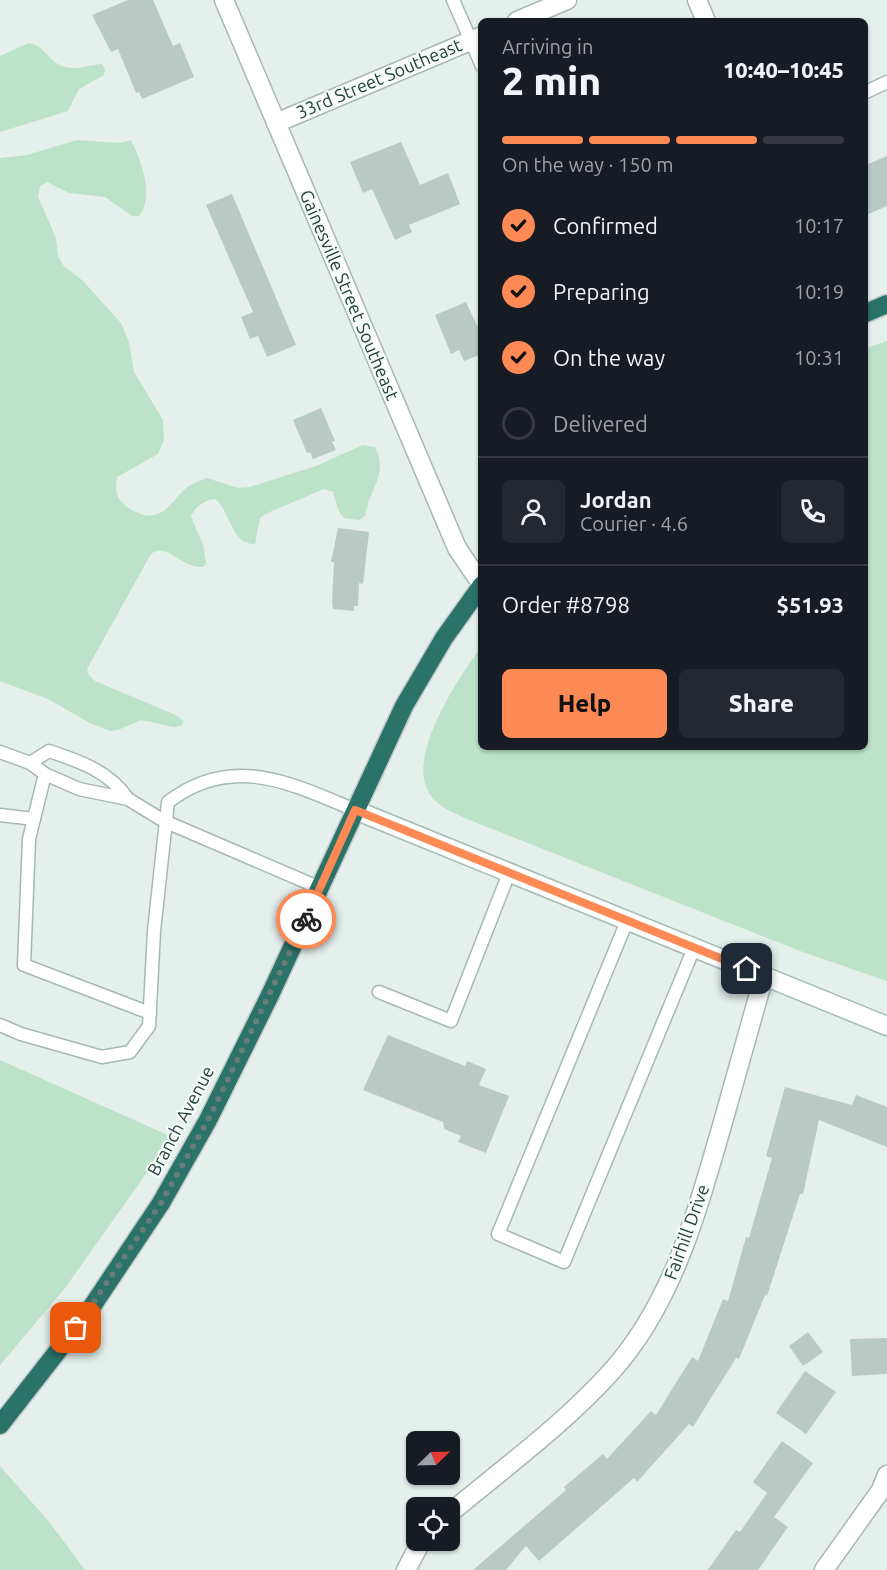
<!DOCTYPE html>
<meta charset="utf-8">
<style>
body{margin:0;font-family:Ubuntu,sans-serif;background:#242831;color:#f1f3f6;height:100vh;display:flex;flex-direction:column;font-size:22px;white-space:nowrap}
*{box-sizing:border-box;margin:0}
p{font-size:20px;color:#9ea1a6}
.icon{flex:none;width:33px;height:33px;fill:none;stroke:currentColor;stroke-width:2;stroke-linecap:round;stroke-linejoin:round}
.map{position:relative;flex:1;overflow:hidden}
.panel{position:absolute;left:478px;top:18px;width:390px;height:732px;display:flex;flex-direction:column;background:#171b24;border-radius:9px;box-shadow:0 2px 4px #0004}
.panel>*{flex:none}
.needle{width:39px;rotate:67deg}
.tools{position:absolute;left:406px;top:1431px;display:grid;gap:12px}
.tools a{display:grid;place-items:center;width:54px;height:54px;border-radius:9px;background:#171b24;box-shadow:0 2px 4px #0004;font-size:30px}
.pin{position:absolute;display:grid;place-items:center;width:51px;height:51px;color:#fff;margin:-26px;border-radius:12px;box-shadow:0 3px 9px #0006}
.courier{position:absolute;display:grid;place-items:center;width:60px;height:60px;margin:-30px;border:4px solid #fd8955;border-radius:50%;background:#fff;color:#222;box-shadow:0 2px 8px #0007}
.summary em{font-style:normal;font-weight:800}
.summary div{display:flex;flex-direction:column-reverse}
.summary{display:flex;align-items:center;justify-content:space-between;height:102px;padding:0 24px}
h1{font-size:39px;font-weight:800;line-height:45px}
.bar{display:grid;grid-template-columns:repeat(4,1fr);gap:9px 6px;align-content:center;height:72px;padding:0 24px}
.bar i{height:8px;border-radius:4px;background:#363941}
.bar .active{background:#fd8955}
.bar p{grid-column:span 4}
.line{display:flex;align-items:center;gap:15px;padding:0 24px;border-top:2px solid #363941}
.line div{flex:1}
.round{display:grid;place-items:center;flex:none;width:63px;height:63px;border-radius:9px;background:#242831}
ol{padding:0 24px;list-style:none}
li{display:flex;align-items:center;gap:18px;height:66px}
li p{margin-inline-start:auto}
li .icon{padding:6px;border-radius:50%;background:#fd8955;color:#111;stroke-width:4}
li:last-child{color:#9ea1a6}
li i{width:33px;height:33px;border:3px solid #363941;border-radius:50%}
.action{display:flex;gap:12px;margin-top:auto;padding:12px 24px}
.action a{flex:1;height:69px;border-radius:9px;background:#fd8955;color:#111;font-size:24px;font-weight:800;line-height:69px;text-align:center}
.action a+a{background:#242831;color:#f1f3f6}
.map>svg:first-child{display:block}
.green{fill:#bce2c9}
.building{fill:#b9cac4}
.lines{fill:none;stroke-linecap:round;stroke-linejoin:round}
.lane-casing{stroke:#a7b8b3;stroke-width:15}
.street-casing{stroke:#a7b8b3;stroke-width:21}
.secondary-casing{stroke:#a2bcb4;stroke-width:21}
.highway-casing{stroke:#c1cac8;stroke-width:21}
.lane{stroke:#fff;stroke-width:12}
.street{stroke:#fff;stroke-width:18}
.secondary{stroke:#fff;stroke-width:18}
.highway{stroke:#2b7268;stroke-width:18}
.done{stroke:#667f79;stroke-width:6;stroke-dasharray:0 10.8}
.route{stroke:#fd8955;stroke-width:8}
.labels{text-anchor:middle;stroke-width:4.5;stroke-linejoin:round;paint-order:stroke}
.street-label{font-size:18px;fill:#22433c;stroke:#f6fbf9}
</style>
<div class="map">
<svg width="887" height="1570" viewBox="0 0 887 1570">
<rect width="100%" height="100%" fill="#e5efeb"/>
<g class="green">
<path d="M 29,43 C 45,46 47,59 60,65 C 74,72 88,65 102,64 L 105,69 L 104,75 L 79,89 L 68,111 L 0,132 L 0,56 Z"/>
<path d="M 77,140 L 120,143 L 131,140 C 141,161 155,196 139,216 L 132,216 L 105,197 L 69,193 L 47,182 L 40,186 L 38,197 L 56,238 L 58,256 L 63,265 L 83,281 L 121,323 L 129,342 L 134,372 L 163,420 L 164,440 L 158,454 L 117,477 C 115,489 115,498 126,506 C 157,528 166,508 185,489 C 191,484 200,481 207,478 L 238,488 L 250,487 L 316,466 L 363,445 L 375,447 C 389,474 369,489 365,516 L 359,520 L 344,518 L 339,512 L 333,492 L 324,489 L 265,514 L 260,518 L 255,544 C 231,545 230,510 215,499 C 204,500 196,506 191,516 L 204,548 L 206,563 L 203,567 C 181,568 166,541 151,554 L 87,669 L 89,675 L 95,681 L 178,716 L 184,722 L 181,726 L 173,727 L 141,720 L 118,730 L 110,731 L 90,723 L 48,699 L 0,681 L 0,158 L 27,155 Z"/>
<path d="M 887,341 L 887,981 L 800,951 L 467,819 C 453,812 437,807 429,793 C 406,756 459,677 481,647 L 482,747 L 866,747 L 866,348 Z"/>
<path d="M 0,1060 L 172,1137 L 65,1288 L 0,1365 Z"/>
<path d="M 0,1466 L 50,1523 L 85,1570 L 0,1570 Z"/>
</g>
<g class="building">
<path d="M 128,0 L 153,0 L 173,46 L 180,43 L 194,77 L 142,99 L 139,92 L 136,93 L 118,49 L 111,52 L 92,15 Z"/>
<path d="M 401,142 L 420,185 L 448,173 L 460,204 L 409,225 L 412,232 L 395,240 L 372,189 L 363,193 L 350,162 Z"/>
<path d="M 887,156 L 887,206 L 866,215 L 866,165 Z"/>
<path d="M 232,194 L 296,345 L 267,357 L 258,336 L 250,339 L 241,317 L 253,312 L 206,205 Z"/>
<path d="M 466,302 L 477,326 L 482,324 L 482,354 L 464,361 L 459,350 L 451,354 L 435,315 Z"/>
<path d="M 321,408 L 335,441 L 332,442 L 336,450 L 313,459 L 310,452 L 307,453 L 293,420 Z"/>
<path d="M 338,528 L 369,532 L 363,584 L 359,583 L 358,606 L 354,606 L 354,611 L 333,609 L 332,603 L 334,562 L 331,562 Z"/>
<path d="M 388,1035 L 465,1066 L 467,1061 L 486,1069 L 479,1085 L 509,1096 L 486,1153 L 458,1142 L 461,1136 L 444,1129 L 443,1122 L 363,1090 Z"/>
<path d="M 785,1087 L 852,1105 L 856,1095 L 887,1107 L 887,1147 L 819,1120 L 803,1194 L 800,1194 L 767,1296 L 765,1295 L 739,1359 L 736,1358 L 693,1427 L 689,1424 L 637,1482 L 634,1478 L 539,1561 L 526,1546 L 506,1570 L 473,1570 L 566,1490 L 564,1487 L 603,1454 L 607,1459 L 651,1411 L 656,1415 L 692,1357 L 698,1361 L 723,1299 L 728,1301 L 746,1237 L 749,1238 L 772,1158 L 766,1156 Z"/>
<path d="M 808,1332 L 823,1352 L 803,1366 L 789,1346 Z"/>
<path d="M 887,1338 L 887,1374 L 852,1376 L 850,1339 Z"/>
<path d="M 805,1371 L 836,1392 L 806,1434 L 776,1413 Z"/>
<path d="M 782,1441 L 813,1463 L 774,1517 L 788,1527 L 758,1570 L 708,1570 L 736,1530 L 740,1532 L 767,1493 L 753,1482 Z"/>
</g>
<g class="lines">
<defs>
<g id="lane">
<path d="M 453,0 L 482,66"/>
<path d="M 866,92 L 887,82"/>
<path d="M 0,752 L 30,763 L 45,774 L 79,789 L 128,799 L 164,821 L 320,888"/>
<path d="M 30,763 L 49,751 C 79,761 109,771 128,799"/>
<path d="M 45,774 L 29,839 L 24,965 L 150,1013"/>
<path d="M 0,815 L 34,819"/>
<path d="M 627,921 L 498,1234 L 564,1262 L 694,948"/>
<path d="M 379,992 L 451,1021 L 509,873"/>
<path d="M 0,1025 L 21,1034 L 102,1057 L 130,1052 L 149,1026 L 154,931 L 168,802 C 232,753 290,783 355,810"/>
</g>
<g id="street">
<path d="M 224,0 L 457,548 L 482,585"/>
<path d="M 697,0 L 706,21"/>
<path d="M 517,21 L 567,0"/>
<path d="M 276,123 L 482,36"/>
<path d="M 450,1513 C 504,1468 563,1425 611,1372 C 672,1304 696,1215 721,1129 C 735,1078 750,1027 764,976"/>
<path d="M 406,1570 L 422,1540"/>
<path d="M 824,1570 L 881,1490 L 887,1475"/>
</g>
<path id="secondary" d="M 355,810 L 887,1026"/>
<g id="highway">
<path d="M 866,313 L 887,304"/>
<path d="M 0,1425 L 89,1311 L 161,1203 L 208,1120 L 270,995 L 404,706 L 444,638 L 482,585"/>
</g>
</defs>
<use href="#lane" class="lane-casing"/>
<use href="#street" class="street-casing"/>
<use href="#secondary" class="secondary-casing"/>
<use href="#highway" class="highway-casing"/>
<use href="#lane" class="lane"/>
<use href="#street" class="street"/>
<use href="#secondary" class="secondary"/>
<use href="#highway" class="highway"/>
</g>
<g class="lines">
<path class="done" d="M 76,1328 L 161,1203 L 208,1120 L 306,919"/>
<path class="route" d="M 306,919 L 355,810 L 747,969"/>
</g>
<g class="labels">
<g class="street-label">
<text transform="translate(379 79) rotate(-23)" y="6">33rd Street Southeast</text>
<text transform="translate(349 295) rotate(67)" y="6">Gainesville Street Southeast</text>
<text transform="translate(181 1121) rotate(-62)" y="6">Branch Avenue</text>
<text transform="translate(687 1232) rotate(-70)" y="6">Fairhill Drive</text>
</g>
</g>
</svg>
<div class="tools">
<a><svg class="needle" viewBox="-14 -14 28 28"><path d="M0-13l5 13h-10z" fill="#e53935"/><path d="M0 13l5-13h-10z" fill="#9ea1a6"/></svg></a>
<a><svg class="icon" aria-label="locate" viewBox="0 0 24 24"><circle cx="12" cy="12" r="6"/><path d="M12 2v4M12 18v4M2 12h4M18 12h4"/></svg></a>
</div>
<div class="pin" style="left:76px;top:1328px;background:#ea580c"><svg class="icon" aria-label="bag" viewBox="0 0 24 24"><path d="M5 8h14l-1 12H6zM9 8a3 3 0 0 1 6 0"/></svg></div>
<div class="pin" style="left:747px;top:969px;background:#1f2937"><svg class="icon" aria-label="home" viewBox="0 0 24 24"><path d="M3 11l9-7 9 7M6 9v11h12V9"/></svg></div>
<div class="courier" style="left:306px;top:919px"><svg class="icon" aria-label="bike" viewBox="0 0 24 24"><circle cx="6" cy="16" r="4"/><circle cx="18" cy="16" r="4"/><path d="M6 16l4-8h5l3 8M10 8l3 8H6M13 5h3"/></svg></div>
<section class="panel">
<div class="summary"><div><h1>2 min</h1><p>Arriving in</p></div><em>10:40–10:45</em></div>
<div class="bar"><i class="active"></i><i class="active"></i><i class="active"></i><i></i><p>On the way · 150 m</p></div>
<ol>
<li><svg class="icon" aria-label="check" viewBox="0 0 24 24"><path d="M5 12l5 5 9-10"/></svg>Confirmed<p>10:17</p></li>
<li><svg class="icon" aria-label="check" viewBox="0 0 24 24"><path d="M5 12l5 5 9-10"/></svg>Preparing<p>10:19</p></li>
<li><svg class="icon" aria-label="check" viewBox="0 0 24 24"><path d="M5 12l5 5 9-10"/></svg>On the way<p>10:31</p></li>
<li><i></i>Delivered</li>
</ol>
<div class="line" style="height:108px"><a class="round"><svg class="icon" aria-label="person" viewBox="0 0 24 24"><circle cx="12" cy="8" r="4"/><path d="M4 21q1-7 8-7t8 7"/></svg></a><div><b>Jordan</b><p>Courier · 4.6</p></div><a class="round"><svg class="icon" aria-label="phone" viewBox="0 0 24 24"><path d="M5 4h4l2 5-3 2q2 4 5 5l2-3 5 2v4C11 20 4 13 5 4z"/></svg></a></div>
<div class="line" style="height:78px"><div>Order #8798</div><b>$51.93</b></div>
<div class="action"><a>Help</a><a>Share</a></div>
</section>
</div>
